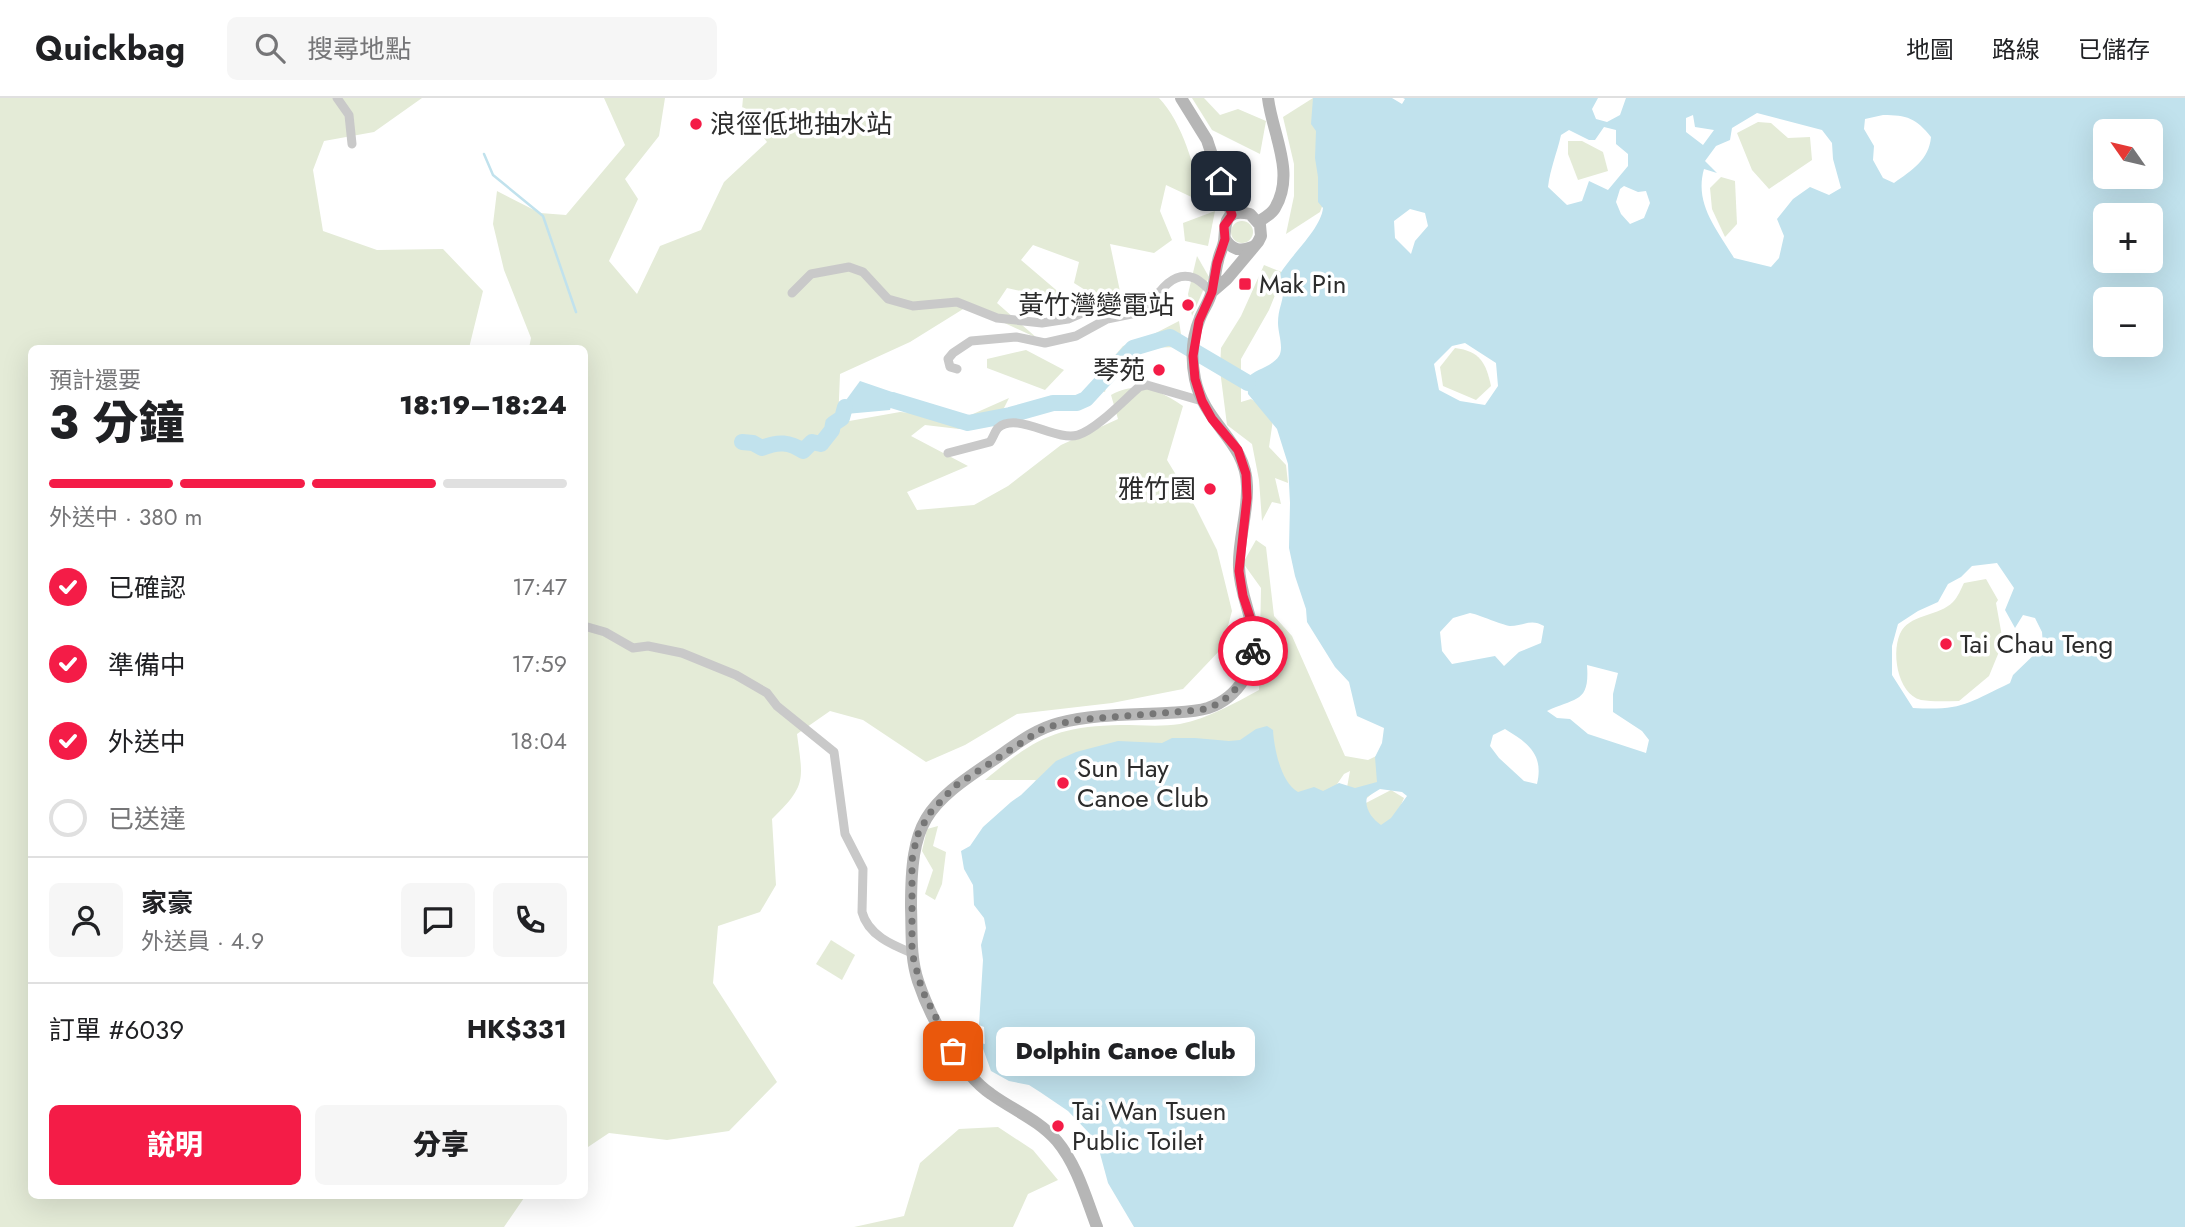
<!DOCTYPE html>
<html lang="zh-TW">
<meta charset="utf-8">
<style>
body{margin:0;font-family:Jost,"Noto Sans TC",sans-serif;background:#f6f6f6;color:#202124;height:100vh;display:flex;flex-direction:column;font-size:26px;white-space:nowrap}
*{box-sizing:border-box;margin:0}
p{font-size:23px;color:#757577}
.icon{flex:none;width:38px;height:38px;fill:none;stroke:currentColor;stroke-width:2;stroke-linecap:round;stroke-linejoin:round}
.map{position:relative;flex:1;overflow:hidden}
.details{position:absolute;left:28px;top:247px;width:560px;height:854px;display:flex;flex-direction:column;background:#fff;border-radius:10px;box-shadow:0 7px 28px #0002}
.details>*{flex:none}
.needle{width:46px;rotate:304deg}
.tools{position:absolute;left:2093px;top:21px;display:grid;gap:14px}
.tools a{display:grid;place-items:center;width:70px;height:70px;border-radius:10px;background:#fff;box-shadow:0 7px 28px #0002;font-size:35px}
.pin{position:absolute;display:grid;place-items:center;width:60px;height:60px;color:#fff;margin:-30px;border-radius:14px;box-shadow:0 4px 10px #0006}
.courier{position:absolute;display:grid;place-items:center;width:70px;height:70px;margin:-35px;border:5px solid #f41c47;border-radius:50%;background:#fff;color:#222;box-shadow:0 2px 9px #0007}
.bubble{position:absolute;height:49px;border-radius:10px;background:#fff;box-shadow:0 7px 28px #0002;font-size:23px;font-weight:800;line-height:49px;text-align:center}
.overview em{font-style:normal;font-weight:800}
.overview div{display:flex;flex-direction:column-reverse}
.overview{display:flex;align-items:center;justify-content:space-between;height:119px;padding:0 21px}
h1{font-size:46px;font-weight:800;line-height:52px}
.bar{display:grid;grid-template-columns:repeat(4,1fr);gap:10px 7px;align-content:center;height:84px;padding:0 21px}
.bar i{height:9px;border-radius:5px;background:#e0e0e0}
.bar .on{background:#f41c47}
.bar p{grid-column:span 4}
.line{display:flex;align-items:center;gap:18px;padding:0 21px;border-top:2px solid #e0e0e0}
.line div{flex:1}
.round{display:grid;place-items:center;flex:none;width:74px;height:74px;border-radius:10px;background:#f6f6f6}
ol{padding:0 21px;list-style:none}
li{display:flex;align-items:center;gap:21px;height:77px}
li p{margin-inline-start:auto}
li .icon{padding:7px;border-radius:50%;background:#f41c47;color:#fff;stroke-width:4}
li:last-child{color:#757577}
li i{width:38px;height:38px;border:4px solid #e0e0e0;border-radius:50%}
.button{display:flex;gap:14px;margin-top:auto;padding:14px 21px}
.button a{flex:1;height:80px;border-radius:10px;background:#f41c47;color:#fff;font-size:28px;font-weight:800;line-height:80px;text-align:center}
.button a+a{background:#f6f6f6;color:#202124}
header{display:flex;align-items:center;gap:42px;box-sizing:border-box;height:98px;padding:0 35px;background:#fff;border-bottom:2px solid #e0e0e0}
header strong{font-size:33px}
nav{display:flex;gap:38px;margin-inline-start:auto;font-size:24px}
.search{width:490px;height:63px;background:#f6f6f6;display:flex;align-items:center;gap:18px;box-sizing:border-box;padding:0 24px;border-radius:10px;color:#757577;font-size:26px}
.map>svg:first-child{display:block}
.green{fill:#e4ebd7}
.water{fill:#c1e2ed;fill-rule:evenodd}
.lines{fill:none;stroke-linecap:round;stroke-linejoin:round}
.stream{stroke:#c1e2ed;stroke-width:2.5}
.river{stroke:#c1e2ed;stroke-width:16}
.street{stroke:#c9c9c9;stroke-width:9}
.secondary{stroke:#b6b6b6;stroke-width:12}
.done{stroke:#767676;stroke-width:7;stroke-dasharray:0 12.6}
.route{stroke:#f41c47;stroke-width:9}
.poi-dot{fill:#f41c47;stroke:#fff;stroke-width:2.5}
.labels{text-anchor:middle;stroke-width:7;stroke-linejoin:round;paint-order:stroke}
.poi-label{font-size:26px;fill:#2c2c2c;stroke:#fff;text-anchor:start}
</style>
<header>
<strong>Quickbag</strong>
<div class="search"><svg class="icon" aria-label="search" viewBox="0 0 24 24"><circle cx="10" cy="10" r="6"/><path d="M15 15l6 6"/></svg>搜尋地點</div>
<nav><a>地圖</a><a>路線</a><a>已儲存</a></nav>
</header>
<div class="map">
<svg width="2185" height="1129" viewBox="0 0 2185 1129">
<rect width="100%" height="100%" fill="#fff"/>
<g class="green">
<path d="M 0,0 L 422,0 L 374,34 L 324,43 L 313,72 L 323,133 L 377,152 L 443,151 L 483,193 L 469,250 L 32,250 L 32,1097 L 526,1097 L 504,1129 L 0,1129 Z"/>
<path d="M 604,0 L 665,0 L 659,38 L 625,81 L 638,101 L 609,163 L 637,196 L 660,148 L 701,132 L 724,84 L 767,44 L 742,11 L 743,0 L 1159,0 C 1182,24 1196,70 1200,103 L 1166,87 L 1160,113 L 1172,142 L 1154,155 L 1110,146 L 1121,198 L 1101,202 L 1074,185 L 1079,164 L 1033,147 L 1021,162 L 1062,197 L 1053,200 L 1007,190 L 997,205 L 1037,240 L 968,208 L 910,244 L 840,276 L 838,325 L 900,314 L 964,320 L 1009,300 L 996,326 L 959,331 L 925,327 L 911,338 L 968,368 L 907,394 L 917,412 L 974,407 L 1008,388 L 1061,347 L 1118,321 L 1111,297 C 1140,282 1158,292 1183,308 L 1167,362 L 1196,410 L 1217,452 L 1232,513 L 1222,550 L 1183,591 L 1112,605 L 1017,616 L 965,647 L 926,664 L 863,622 L 830,613 L 797,636 C 803,682 807,687 772,721 L 776,787 L 760,814 L 718,828 L 713,885 L 777,984 L 729,1033 L 667,1042 L 609,1035 L 585,1051 L 584,250 L 529,250 L 531,240 L 504,172 L 493,126 L 497,93 L 540,115 L 566,117 L 625,47 Z"/>
<path d="M 1192,0 L 1204,0 L 1220,17 L 1238,11 L 1266,23 L 1260,56 L 1212,32 Z"/>
<path d="M 1313,0 L 1340,61 L 1320,114 L 1286,136 L 1294,98 L 1294,66 L 1283,19 Z"/>
<path d="M 1758,24 L 1771,25 L 1788,40 L 1810,39 L 1812,62 L 1769,91 L 1752,72 L 1737,35 Z"/>
<path d="M 1568,43 L 1582,43 L 1603,54 L 1608,73 L 1578,82 L 1568,56 Z"/>
<path d="M 1721,79 L 1735,83 L 1737,126 L 1725,139 L 1712,111 L 1710,90 Z"/>
<path d="M 1215,113 L 1208,148 L 1185,143 L 1183,125 Z"/>
<circle cx="1242" cy="134" r="11"/>
<path d="M 1197,158 L 1209,179 L 1192,218 L 1188,196 Z"/>
<path d="M 1264,167 L 1284,175 L 1269,212 L 1241,261 L 1241,304 L 1251,301 L 1274,315 L 1269,349 L 1286,367 L 1288,385 L 1275,380 L 1281,406 L 1272,404 L 1262,423 L 1259,382 L 1252,346 L 1227,327 L 1220,272 L 1221,250 L 1241,218 Z"/>
<path d="M 1179,223 L 1183,249 L 1138,250 L 1108,280 L 1105,294 L 1090,287 L 1123,248 L 1148,239 Z"/>
<path d="M 1455,250 C 1480,253 1486,265 1491,288 L 1476,302 L 1443,288 L 1440,269 Z"/>
<path d="M 1026,252 L 1064,272 L 1045,292 L 987,270 L 987,261 Z"/>
<path d="M 1256,442 L 1266,449 L 1274,518 L 1292,538 L 1345,658 L 1368,662 L 1391,651 L 1389,681 L 1360,706 L 1344,706 L 1350,673 L 1344,676 L 1331,695 L 1295,703 L 1033,686 L 1036,682 L 985,682 C 1034,641 1056,628 1121,627 C 1140,627 1161,629 1180,626 C 1209,620 1233,606 1259,592 L 1261,490 L 1243,465 Z"/>
<path d="M 1986,481 L 1998,502 L 1996,505 L 2003,544 L 1989,578 L 1959,603 C 1947,603 1933,604 1921,602 C 1897,596 1890,551 1902,532 C 1913,516 1939,518 1953,504 C 1958,499 1961,491 1964,485 Z"/>
<path d="M 1391,692 L 1404,700 L 1391,730 L 1374,726 L 1364,706 Z"/>
<path d="M 938,728 L 933,748 L 946,754 L 942,786 L 935,802 L 925,796 L 933,772 L 922,753 L 927,731 Z"/>
<path d="M 831,842 L 855,857 L 842,882 L 816,866 Z"/>
<path d="M 998,1029 L 1033,1052 L 1058,1082 L 1028,1096 L 1013,1129 L 854,1129 L 904,1118 L 920,1065 L 959,1031 Z"/>
</g>
<g class="water">
<path d="M 1313,0 L 1392,0 L 1402,6 L 1405,1 L 1403,0 L 1598,0 L 1592,11 L 1596,21 L 1607,24 L 1620,17 L 1626,0 L 2185,0 L 2185,1129 L 1134,1129 L 1108,1085 L 1098,1048 L 1090,1036 L 1068,1013 L 1040,994 L 1029,987 L 1009,983 L 991,973 L 981,945 L 985,946 L 984,929 L 979,927 L 983,862 L 981,847 L 986,830 L 984,820 L 974,807 L 973,787 L 964,771 L 961,753 L 970,748 L 983,729 L 1011,704 L 1021,697 L 1056,663 L 1076,654 L 1118,643 L 1162,645 L 1172,640 L 1195,640 L 1229,643 L 1240,642 L 1256,631 L 1267,628 L 1273,632 C 1274,650 1281,685 1298,694 L 1314,689 L 1323,693 L 1339,685 L 1355,690 L 1377,684 L 1375,659 L 1382,645 L 1384,630 L 1357,618 L 1349,584 L 1335,569 L 1307,524 L 1306,511 L 1295,478 L 1289,450 L 1290,405 L 1288,366 L 1277,331 L 1248,296 L 1247,280 C 1255,271 1272,269 1279,258 C 1284,250 1278,235 1278,225 C 1278,204 1288,202 1280,176 C 1291,157 1321,131 1323,110 L 1318,104 L 1318,79 L 1315,60 L 1316,33 L 1311,26 ZM 1757,15 L 1822,32 L 1832,45 L 1833,61 L 1841,90 L 1829,97 L 1810,89 L 1793,101 L 1777,121 L 1784,138 L 1779,160 L 1771,169 L 1734,160 C 1717,131 1694,106 1704,71 L 1717,75 L 1705,63 L 1716,48 L 1730,42 L 1732,30 ZM 1693,17 L 1695,29 L 1714,32 L 1703,47 L 1686,34 L 1686,20 ZM 1883,17 C 1907,17 1916,20 1931,39 C 1929,62 1912,72 1894,85 L 1883,80 L 1873,62 L 1874,48 L 1864,31 L 1865,21 ZM 1604,29 L 1616,32 L 1616,46 L 1628,56 L 1628,68 L 1608,92 L 1589,83 L 1582,103 L 1567,107 L 1548,89 C 1550,71 1557,55 1561,37 L 1569,32 L 1589,42 L 1595,42 ZM 2151,33 L 2151,79 L 2105,79 L 2105,33 ZM 1624,88 L 1638,94 L 1646,93 L 1650,105 L 1644,120 L 1630,126 L 1621,116 L 1616,104 L 1620,91 ZM 1410,111 L 1425,115 L 1428,128 L 1415,143 L 1411,156 L 1395,140 L 1394,123 ZM 2151,117 L 2151,163 L 2105,163 L 2105,117 ZM 2105,201 L 2151,201 L 2151,247 L 2105,247 ZM 1465,245 L 1496,265 L 1498,288 L 1485,307 L 1460,303 L 1439,292 L 1434,266 L 1452,248 ZM 1997,465 L 2014,490 L 2005,512 L 2015,530 L 2023,517 L 2035,520 L 2042,534 L 2043,548 L 2013,577 L 2010,585 C 1968,605 1962,613 1913,610 L 1892,577 L 1892,548 L 1898,526 L 1918,513 L 1938,504 L 1948,486 L 1961,479 L 1972,468 ZM 1470,515 C 1480,517 1502,527 1510,528 C 1523,528 1531,520 1544,528 L 1541,545 L 1519,554 L 1504,568 L 1495,558 L 1452,566 L 1442,553 L 1440,534 L 1453,520 ZM 1587,567 L 1618,575 L 1613,596 L 1613,614 L 1642,633 L 1649,642 L 1646,655 L 1588,636 L 1570,621 L 1557,620 L 1547,613 C 1575,599 1590,606 1587,567 ZM 1505,631 C 1528,645 1544,656 1537,686 L 1524,683 L 1499,660 L 1490,648 L 1493,637 ZM 1380,691 L 1402,694 L 1407,698 L 1391,720 L 1381,727 C 1372,721 1364,710 1367,699 Z"/>
<path d="M 860,283 L 895,295 L 890,312 L 846,316 L 841,309 Z"/>
</g>
<g class="lines">
<path class="stream" d="M 484,56 L 493,77 L 543,118 L 576,214"/>
<g class="river">
<path d="M 892,302 L 968,325 L 1010,317 L 1053,305 L 1077,305 L 1086,301 L 1133,250 L 1170,239 L 1248,285"/>
<path d="M 742,344 L 753,345 L 762,350 C 778,343 790,344 803,353 L 812,344 L 821,346 L 832,332 L 833,326 L 842,320 L 845,309"/>
</g>
<g class="street">
<path d="M 337,0 L 349,17 L 352,46"/>
<path d="M 792,195 L 811,176 L 849,169 L 863,174 L 888,201 L 913,208 L 957,204 L 997,220 L 1042,225 L 1068,221 L 1091,211 L 1120,204 L 1139,204 L 1160,194"/>
<path d="M 957,271 L 950,269 L 948,261 L 953,255 L 971,243 L 1016,239 L 1045,245 L 1076,238 L 1107,221 L 1146,213 C 1156,199 1171,171 1194,180 C 1200,182 1207,190 1212,194"/>
<path d="M 948,355 L 990,344 C 993,340 995,333 998,330 C 1017,313 1056,344 1078,337 C 1097,331 1123,303 1139,289 L 1147,287 L 1202,303"/>
<path d="M 584,528 L 605,534 L 633,550 L 648,548 L 682,555 L 736,577 L 767,595 L 777,608 L 834,654 L 845,736 L 863,771 L 862,814 C 868,837 892,847 912,855"/>
</g>
<g class="secondary">
<path d="M 1181,0 L 1207,42 L 1232,117"/>
<path d="M 1258,124 C 1264,120 1272,116 1275,110 C 1296,75 1272,35 1268,0"/>
<path d="M 1225,141 C 1232,152 1240,154 1252,149"/>
<path d="M 1097,1129 C 1086,1100 1077,1067 1057,1043 C 1039,1022 1013,1012 991,996 C 960,975 930,919 918,883 C 910,859 912,834 911,809 C 911,723 924,708 995,661 C 1015,647 1035,631 1059,625 C 1094,616 1132,617 1167,615 C 1181,614 1195,614 1208,610 C 1223,605 1236,594 1244,581 C 1269,539 1240,510 1239,469 C 1238,442 1248,415 1247,388 C 1246,343 1204,326 1195,281 C 1191,261 1192,239 1200,220 C 1203,212 1209,204 1211,196 C 1215,185 1215,173 1218,163 C 1219,156 1223,150 1224,143 C 1226,127 1223,110 1250,116 L 1260,127 L 1261,138 L 1258,144 L 1227,181 L 1212,194"/>
</g>
</g>
<g class="lines">
<path class="done" d="M 953,953 L 922,892 L 912,855 L 912,762 L 917,738 L 929,716 L 955,688 L 1044,630 L 1075,622 L 1199,612 C 1229,607 1247,582 1253,553"/>
<path class="route" d="M 1221,83 L 1232,117 L 1224,128 L 1225,141 L 1217,165 L 1212,194 L 1199,223 L 1193,258 L 1195,281 L 1202,303 L 1212,321 L 1238,352 L 1246,376 L 1247,400 L 1239,473 L 1243,498 L 1253,528 L 1253,553"/>
</g>
<g class="poi-dot">
<circle cx="696" cy="26" r="7"/>
<rect x="1238" y="179" width="14" height="14" rx="3.5"/>
<circle cx="1188" cy="207" r="7"/>
<circle cx="1159" cy="272" r="7"/>
<circle cx="1210" cy="391" r="7"/>
<circle cx="1946" cy="546" r="7"/>
<circle cx="1063" cy="685" r="7"/>
<circle cx="1058" cy="1028" r="7"/>
</g>
<g class="labels">
<g class="poi-label">
<text x="710" y="35">浪徑低地抽水站</text>
<text x="1259" y="195">Mak Pin</text>
<text x="1174" y="216" text-anchor="end">黃竹灣變電站</text>
<text x="1145" y="281" text-anchor="end">琴苑</text>
<text x="1196" y="400" text-anchor="end">雅竹園</text>
<text x="1960" y="555">Tai Chau Teng</text>
<text x="1077" y="679">Sun Hay<tspan x="1077" dy="30">Canoe Club</tspan></text>
<text x="1072" y="1022">Tai Wan Tsuen<tspan x="1072" dy="30">Public Toilet</tspan></text>
</g>
</g>
</svg>
<div class="tools">
<a><svg class="needle" viewBox="-14 -14 28 28"><path d="M0-13l5 13h-10z" fill="#e53935"/><path d="M0 13l5-13h-10z" fill="#757577"/></svg></a>
<a>+</a>
<a>−</a>
</div>
<div class="pin" style="left:953px;top:953px;background:#ea580c"><svg class="icon" aria-label="bag" viewBox="0 0 24 24"><path d="M5 8h14l-1 12H6zM9 8a3 3 0 0 1 6 0"/></svg></div>
<div class="pin" style="left:1221px;top:83px;background:#1f2937"><svg class="icon" aria-label="home" viewBox="0 0 24 24"><path d="M3 11l9-7 9 7M6 9v11h12V9"/></svg></div>
<div class="courier" style="left:1253px;top:553px"><svg class="icon" aria-label="bike" viewBox="0 0 24 24"><circle cx="6" cy="16" r="4"/><circle cx="18" cy="16" r="4"/><path d="M6 16l4-8h5l3 8M10 8l3 8H6M13 5h3"/></svg></div>
<div class="bubble" style="left:996px;top:929px;width:259px">Dolphin Canoe Club</div>
<section class="details">
<div class="overview"><div><h1>3 分鐘</h1><p>預計還要</p></div><em>18:19–18:24</em></div>
<div class="bar"><i class="on"></i><i class="on"></i><i class="on"></i><i></i><p>外送中 · 380 m</p></div>
<ol>
<li><svg class="icon" aria-label="check" viewBox="0 0 24 24"><path d="M5 12l5 5 9-10"/></svg>已確認<p>17:47</p></li>
<li><svg class="icon" aria-label="check" viewBox="0 0 24 24"><path d="M5 12l5 5 9-10"/></svg>準備中<p>17:59</p></li>
<li><svg class="icon" aria-label="check" viewBox="0 0 24 24"><path d="M5 12l5 5 9-10"/></svg>外送中<p>18:04</p></li>
<li><i></i>已送達</li>
</ol>
<div class="line" style="height:126px"><a class="round"><svg class="icon" aria-label="person" viewBox="0 0 24 24"><circle cx="12" cy="8" r="4"/><path d="M4 21q1-7 8-7t8 7"/></svg></a><div><b>家豪</b><p>外送員 · 4.9</p></div><a class="round"><svg class="icon" aria-label="chat" viewBox="0 0 24 24"><path d="M4 5h16v11H9l-5 4z"/></svg></a><a class="round"><svg class="icon" aria-label="phone" viewBox="0 0 24 24"><path d="M5 4h4l2 5-3 2q2 4 5 5l2-3 5 2v4C11 20 4 13 5 4z"/></svg></a></div>
<div class="line" style="height:91px"><div>訂單 #6039</div><b>HK$331</b></div>
<div class="button"><a>說明</a><a>分享</a></div>
</section>
</div>
